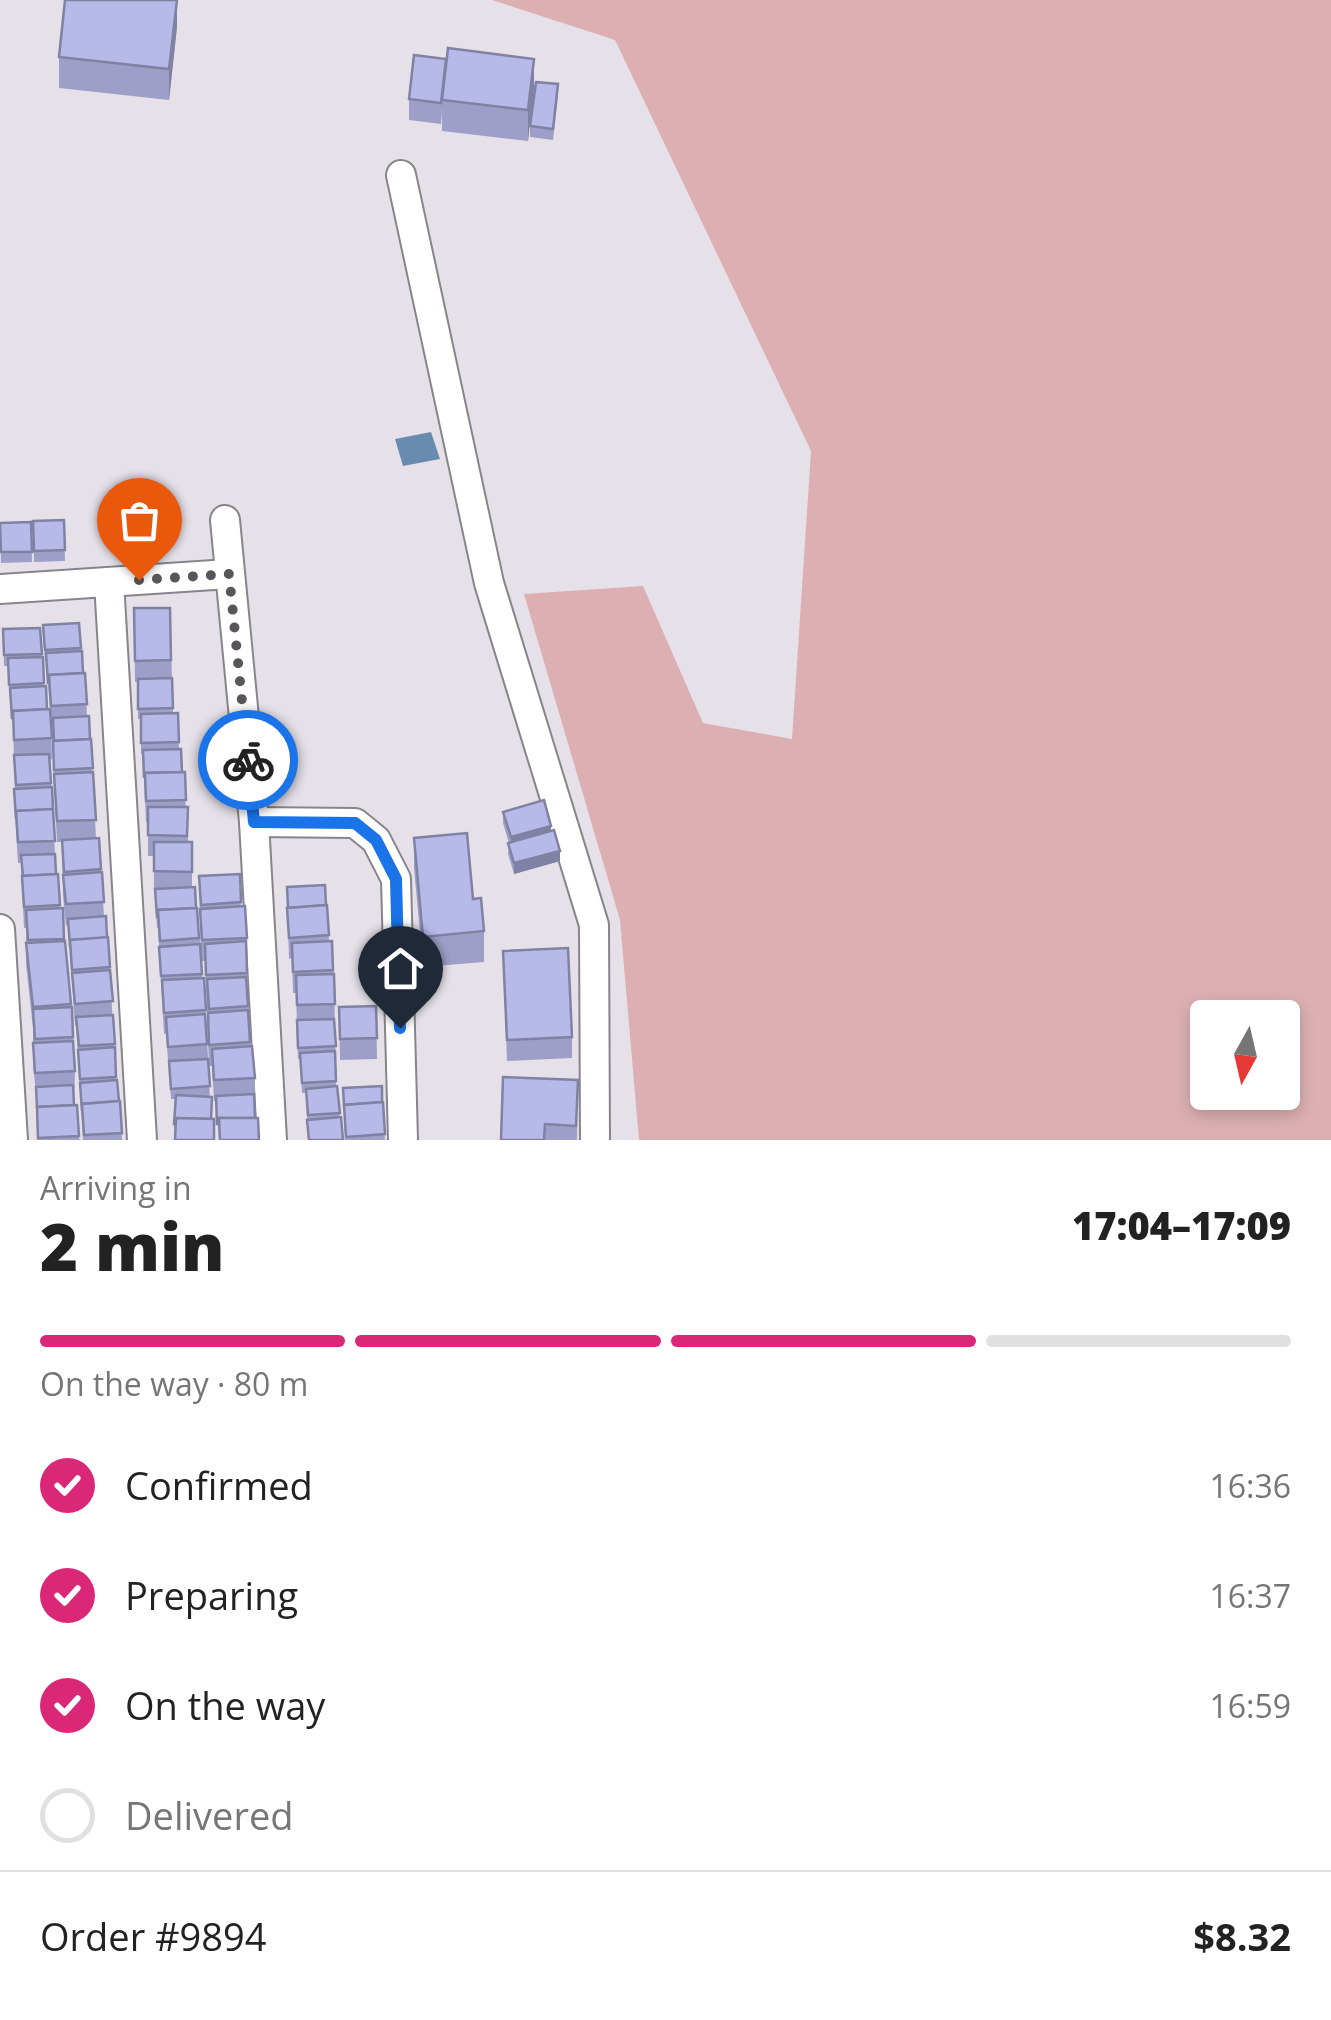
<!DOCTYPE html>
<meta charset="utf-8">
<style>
body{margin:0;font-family:"Open Sans",sans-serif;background:#f6f6f6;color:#222;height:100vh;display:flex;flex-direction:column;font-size:38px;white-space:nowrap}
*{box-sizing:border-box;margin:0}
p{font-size:32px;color:#767676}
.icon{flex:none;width:55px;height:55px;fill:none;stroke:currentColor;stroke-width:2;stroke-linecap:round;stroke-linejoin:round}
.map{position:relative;height:1140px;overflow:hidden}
.panel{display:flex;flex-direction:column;background:#fff;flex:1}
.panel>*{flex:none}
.needle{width:65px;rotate:188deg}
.fabs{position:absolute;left:1190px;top:1000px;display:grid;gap:20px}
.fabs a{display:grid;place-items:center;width:110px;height:110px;border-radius:10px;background:#fff;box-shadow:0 5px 15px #0003;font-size:50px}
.pin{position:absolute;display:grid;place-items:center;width:85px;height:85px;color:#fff;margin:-102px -42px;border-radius:50% 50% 50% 0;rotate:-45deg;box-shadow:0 0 10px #0007}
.pin .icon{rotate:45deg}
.courier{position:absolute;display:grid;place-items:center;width:100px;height:100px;margin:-50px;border:8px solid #1a73e8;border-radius:50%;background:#fff;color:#222;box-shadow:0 2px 12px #0007}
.summary em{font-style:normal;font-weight:800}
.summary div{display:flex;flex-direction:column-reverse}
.summary{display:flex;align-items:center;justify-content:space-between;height:170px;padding:0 40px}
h1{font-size:65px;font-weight:800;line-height:75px}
.bar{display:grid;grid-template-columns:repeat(4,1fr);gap:15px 10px;align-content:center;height:120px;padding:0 40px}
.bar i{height:12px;border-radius:8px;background:#e0e0e0}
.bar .on{background:#db2777}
.bar p{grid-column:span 4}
.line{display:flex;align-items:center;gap:25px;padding:0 40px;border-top:2px solid #e0e0e0}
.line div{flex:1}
ol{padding:0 40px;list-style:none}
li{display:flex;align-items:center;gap:30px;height:110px}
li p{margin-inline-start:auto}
li .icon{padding:10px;border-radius:50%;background:#db2777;color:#fff;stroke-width:4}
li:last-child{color:#767676}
li i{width:55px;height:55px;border:5px solid #e0e0e0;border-radius:50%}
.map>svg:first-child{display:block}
.green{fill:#dcb0b3;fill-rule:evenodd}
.water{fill:#6a8bb0}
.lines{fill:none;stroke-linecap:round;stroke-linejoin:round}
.minor-casing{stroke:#88848b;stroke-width:32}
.minor{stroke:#fff;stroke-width:28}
.wall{fill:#9d9fc8}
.shaded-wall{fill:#8082a3}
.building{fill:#b7b9e9;stroke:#8082a3;stroke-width:2.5}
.done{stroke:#58565a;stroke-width:10;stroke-dasharray:0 18}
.route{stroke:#1a73e8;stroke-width:12}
</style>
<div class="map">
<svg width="1331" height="1140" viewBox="0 0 1331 1140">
<rect width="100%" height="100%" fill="#e6e1e9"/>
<path class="green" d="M 492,0 L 1331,0 L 1331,1140 L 639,1140 L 620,920 L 524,594 L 643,586 L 703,723 L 792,739 L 811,451 L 615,40 ZM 1208,1018 L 1282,1018 L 1282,1092 L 1208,1092 Z"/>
<path class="water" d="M 431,432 L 440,459 L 403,466 L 395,439 Z"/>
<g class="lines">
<defs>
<g id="minor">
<path d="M 401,175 L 489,583 L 594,925 L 595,1140"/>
<path d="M 225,520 L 254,822 L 272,1140"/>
<path d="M 109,582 L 142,1140"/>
<path d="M 0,589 L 229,574"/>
<path d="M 254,822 L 355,823 L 376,840 L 396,879 L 403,1140"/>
<path d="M 0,929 L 13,1140"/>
</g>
</defs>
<use href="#minor" class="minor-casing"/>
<use href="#minor" class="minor"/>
</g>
<g class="wall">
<path d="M 177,27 L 169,100 L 59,88 L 59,57 Z"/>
<path d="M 534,59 L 528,141 L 442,131 L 442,111 L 441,124 L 409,120 L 409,99 L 446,67 Z"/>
<path d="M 558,95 L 553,140 L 530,137 L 530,126 Z"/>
<path d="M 64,520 L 65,561 L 34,562 L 33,521 Z"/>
<path d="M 31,522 L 32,562 L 1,563 L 0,523 Z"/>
<path d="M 134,608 L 170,608 L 173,713 L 178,713 L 179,749 L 186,807 L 188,807 L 188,842 L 192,842 L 192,887 L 196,908 L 197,908 L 201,954 L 199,876 L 240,874 L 241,907 L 247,938 L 248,1010 L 255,1078 L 255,1118 L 259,1140 L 219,1140 L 216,1101 L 214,1101 L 212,1066 L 209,1066 L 205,961 L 202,961 L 202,978 L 204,978 L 211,1119 L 214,1140 L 174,1135 L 175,1099 L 171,1099 L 166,1034 L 164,1034 L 158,928 L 157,928 L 155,893 L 154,893 L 154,856 L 148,856 L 148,822 L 146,822 L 143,753 L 141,754 L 141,719 L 138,719 L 138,682 L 135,682 Z"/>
<path d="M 79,623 L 83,673 L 85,673 L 87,716 L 91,739 L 96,838 L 99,838 L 104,916 L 107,938 L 108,937 L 116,1080 L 119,1101 L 120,1101 L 122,1140 L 83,1140 L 76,1025 L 75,1025 L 68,925 L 66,926 L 63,896 L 62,842 L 57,842 L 53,762 L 53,727 L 51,727 L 52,759 L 50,760 L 55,854 L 56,874 L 58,874 L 60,908 L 63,908 L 64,941 L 72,1007 L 75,1071 L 74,1105 L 77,1105 L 79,1139 L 81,1140 L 37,1140 L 36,1094 L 33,1064 L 33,1028 L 26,964 L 26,928 L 24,928 L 21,863 L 18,863 L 14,800 L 15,789 L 13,728 L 8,666 L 4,666 L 3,629 L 40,628 L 44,686 L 47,709 L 50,709 L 46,661 L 45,661 L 43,625 Z"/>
<path d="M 503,812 L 551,831 L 560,861 L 514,874 L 508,854 L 509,843 L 503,823 Z"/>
<path d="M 414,838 L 473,899 L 484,931 L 484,962 L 423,967 L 414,868 Z"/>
<path d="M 287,887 L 327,905 L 329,941 L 332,941 L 334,974 L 336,1086 L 343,1140 L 308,1140 L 306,1093 L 302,1093 L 300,1059 L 298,1059 L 296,993 L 293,993 L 292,958 L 289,959 Z"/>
<path d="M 503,951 L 572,1037 L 572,1058 L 507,1061 Z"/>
<path d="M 376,1006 L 377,1059 L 340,1060 L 339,1007 Z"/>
<path d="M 578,1080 L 577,1140 L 501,1140 Z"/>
<path d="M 382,1086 L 385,1140 L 345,1140 L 343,1088 Z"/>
</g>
<g class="shaded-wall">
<path d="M 177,0 L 177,27 L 169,100 L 169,69 Z"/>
<path d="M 534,59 L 534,89 L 528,141 L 528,110 Z"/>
<path d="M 551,826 L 551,836 L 511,848 L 511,837 Z"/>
<path d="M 560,851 L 560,861 L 514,874 L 514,863 Z"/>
</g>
<g class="building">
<path d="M 65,0 L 177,0 L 169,69 L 59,57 Z"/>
<path d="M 448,48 L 534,59 L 528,110 L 442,100 Z"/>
<path d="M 414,55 L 446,59 L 441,103 L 409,99 Z"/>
<path d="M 536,82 L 558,84 L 553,129 L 530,126 Z"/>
<path d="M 64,520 L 65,550 L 34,551 L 33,521 Z"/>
<path d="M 31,522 L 32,552 L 1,552 L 0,523 Z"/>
<path d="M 134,608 L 170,608 L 171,660 L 135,661 Z"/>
<path d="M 79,623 L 81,648 L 45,650 L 43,625 Z"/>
<path d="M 40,628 L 42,654 L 4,655 L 3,629 Z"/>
<path d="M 82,651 L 83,673 L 49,675 L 50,683 L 48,683 L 46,653 Z"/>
<path d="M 43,657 L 44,683 L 9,685 L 8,658 Z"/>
<path d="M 85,673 L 87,704 L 51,706 L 49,675 Z"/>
<path d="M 172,678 L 173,708 L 138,709 L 138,679 Z"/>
<path d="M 46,686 L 47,709 L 13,711 L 13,718 L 12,718 L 10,688 Z"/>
<path d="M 50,709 L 52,738 L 14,740 L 13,711 Z"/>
<path d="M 178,713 L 179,742 L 141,743 L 141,714 Z"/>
<path d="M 89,716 L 90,739 L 54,741 L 53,718 Z"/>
<path d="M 91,739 L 93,768 L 54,770 L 53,741 Z"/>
<path d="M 181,749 L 182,772 L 145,773 L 144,778 L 143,750 Z"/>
<path d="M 49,754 L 51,783 L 16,785 L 14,755 Z"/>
<path d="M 93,772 L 96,820 L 57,821 L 54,774 Z"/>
<path d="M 185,772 L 186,800 L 146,801 L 145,773 Z"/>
<path d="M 52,787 L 53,809 L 16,811 L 16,819 L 14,789 Z"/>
<path d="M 544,800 L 551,826 L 511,837 L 503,812 Z"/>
<path d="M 148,807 L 188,807 L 187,836 L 148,835 Z"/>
<path d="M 53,809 L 55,841 L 18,842 L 16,811 Z"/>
<path d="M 554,830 L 560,851 L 514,863 L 508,843 Z"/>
<path d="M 467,833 L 473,899 L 481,898 L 484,931 L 423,937 L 414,838 Z"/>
<path d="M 99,838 L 101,869 L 64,872 L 62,840 Z"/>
<path d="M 154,842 L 192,842 L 192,872 L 154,871 Z"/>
<path d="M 55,854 L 56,874 L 23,876 L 21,855 Z"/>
<path d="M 102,872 L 104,902 L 66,904 L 63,875 Z"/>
<path d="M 58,874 L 60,905 L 24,907 L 22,876 Z"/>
<path d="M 240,874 L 241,902 L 201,905 L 199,876 Z"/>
<path d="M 325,885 L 326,905 L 288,908 L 287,887 Z"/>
<path d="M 195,887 L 196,908 L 158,910 L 159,917 L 157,917 L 155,889 Z"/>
<path d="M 327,905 L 329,935 L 289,938 L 287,908 Z"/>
<path d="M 245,906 L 247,938 L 202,940 L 200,909 Z"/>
<path d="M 63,908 L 64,939 L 28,940 L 26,910 Z"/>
<path d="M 197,908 L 199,938 L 160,941 L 158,910 Z"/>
<path d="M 106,916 L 107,938 L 70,940 L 70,947 L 68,919 Z"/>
<path d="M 108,937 L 110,967 L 72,970 L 70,940 Z"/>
<path d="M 65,941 L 71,1004 L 33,1007 L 26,943 Z"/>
<path d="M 246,941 L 247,973 L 206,975 L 205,944 Z"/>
<path d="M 332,941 L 333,970 L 293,972 L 292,943 Z"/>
<path d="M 200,944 L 202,974 L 161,976 L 159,947 Z"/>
<path d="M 568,948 L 572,1037 L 507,1040 L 503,951 Z"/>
<path d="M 110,970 L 113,1001 L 75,1004 L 72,973 Z"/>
<path d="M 334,974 L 335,1004 L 297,1005 L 296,975 Z"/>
<path d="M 246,977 L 248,1006 L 209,1009 L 207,979 Z"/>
<path d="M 204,978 L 206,1010 L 164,1013 L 162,980 Z"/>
<path d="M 376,1006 L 377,1038 L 340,1039 L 339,1007 Z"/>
<path d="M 72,1007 L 73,1037 L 35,1039 L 33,1009 Z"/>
<path d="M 248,1010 L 250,1042 L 209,1045 L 208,1013 Z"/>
<path d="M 205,1014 L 207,1044 L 168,1047 L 166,1017 Z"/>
<path d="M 113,1015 L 115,1044 L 79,1046 L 76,1017 Z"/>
<path d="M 334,1019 L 336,1046 L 298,1048 L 297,1020 Z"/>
<path d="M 73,1041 L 75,1071 L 35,1073 L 33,1043 Z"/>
<path d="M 252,1046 L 255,1078 L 214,1080 L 212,1049 Z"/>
<path d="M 115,1047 L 116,1077 L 80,1079 L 78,1050 Z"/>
<path d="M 335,1051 L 336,1081 L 302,1083 L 300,1053 Z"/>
<path d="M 208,1059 L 210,1086 L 171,1089 L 169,1061 Z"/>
<path d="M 503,1077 L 578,1080 L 576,1126 L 545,1124 L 544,1140 L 501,1140 Z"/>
<path d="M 117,1080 L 119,1101 L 82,1104 L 82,1111 L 80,1083 Z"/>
<path d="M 73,1085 L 74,1105 L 37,1107 L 36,1087 Z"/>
<path d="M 337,1086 L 340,1113 L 308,1115 L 306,1089 Z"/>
<path d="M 382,1086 L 382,1102 L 344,1105 L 343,1088 Z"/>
<path d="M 254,1094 L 255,1118 L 219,1118 L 219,1124 L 217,1124 L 216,1096 Z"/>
<path d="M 176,1095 L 212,1097 L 211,1119 L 176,1118 L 176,1124 L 174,1124 Z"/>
<path d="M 120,1101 L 122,1133 L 84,1135 L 82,1104 Z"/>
<path d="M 383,1102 L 385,1134 L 346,1137 L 344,1105 Z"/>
<path d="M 77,1105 L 79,1136 L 38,1138 L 37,1107 Z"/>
<path d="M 341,1117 L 343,1140 L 309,1140 L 307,1120 Z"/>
<path d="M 176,1118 L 214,1119 L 214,1140 L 175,1140 Z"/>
<path d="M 219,1118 L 258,1118 L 259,1140 L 220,1140 Z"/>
</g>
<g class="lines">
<path class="done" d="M 139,580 L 229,574 L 248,760"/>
<path class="route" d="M 248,760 L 254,822 L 355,823 L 376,840 L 396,879 L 400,1028"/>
</g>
</svg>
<div class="fabs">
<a><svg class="needle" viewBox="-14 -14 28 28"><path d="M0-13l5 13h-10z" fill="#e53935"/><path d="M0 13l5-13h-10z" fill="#767676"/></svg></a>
</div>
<div class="pin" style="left:139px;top:580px;background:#ea580c"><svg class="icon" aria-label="bag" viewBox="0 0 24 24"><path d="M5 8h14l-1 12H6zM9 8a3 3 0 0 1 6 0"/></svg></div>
<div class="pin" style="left:400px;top:1028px;background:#1f2937"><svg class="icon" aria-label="home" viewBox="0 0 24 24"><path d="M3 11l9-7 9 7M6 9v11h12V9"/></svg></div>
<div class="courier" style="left:248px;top:760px"><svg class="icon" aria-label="bike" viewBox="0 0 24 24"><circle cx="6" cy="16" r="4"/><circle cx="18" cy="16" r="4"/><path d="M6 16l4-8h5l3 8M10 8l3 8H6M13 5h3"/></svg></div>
</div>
<section class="panel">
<div class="summary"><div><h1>2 min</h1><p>Arriving in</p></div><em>17:04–17:09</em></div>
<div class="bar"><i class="on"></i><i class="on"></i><i class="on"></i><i></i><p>On the way · 80 m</p></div>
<ol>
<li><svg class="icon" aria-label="check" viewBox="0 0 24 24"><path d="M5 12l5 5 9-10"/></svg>Confirmed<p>16:36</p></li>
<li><svg class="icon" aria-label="check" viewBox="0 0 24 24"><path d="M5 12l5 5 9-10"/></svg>Preparing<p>16:37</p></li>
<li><svg class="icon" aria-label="check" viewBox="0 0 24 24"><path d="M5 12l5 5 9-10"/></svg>On the way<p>16:59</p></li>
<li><i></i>Delivered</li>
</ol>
<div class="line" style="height:130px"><div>Order #9894</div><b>$8.32</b></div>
</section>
